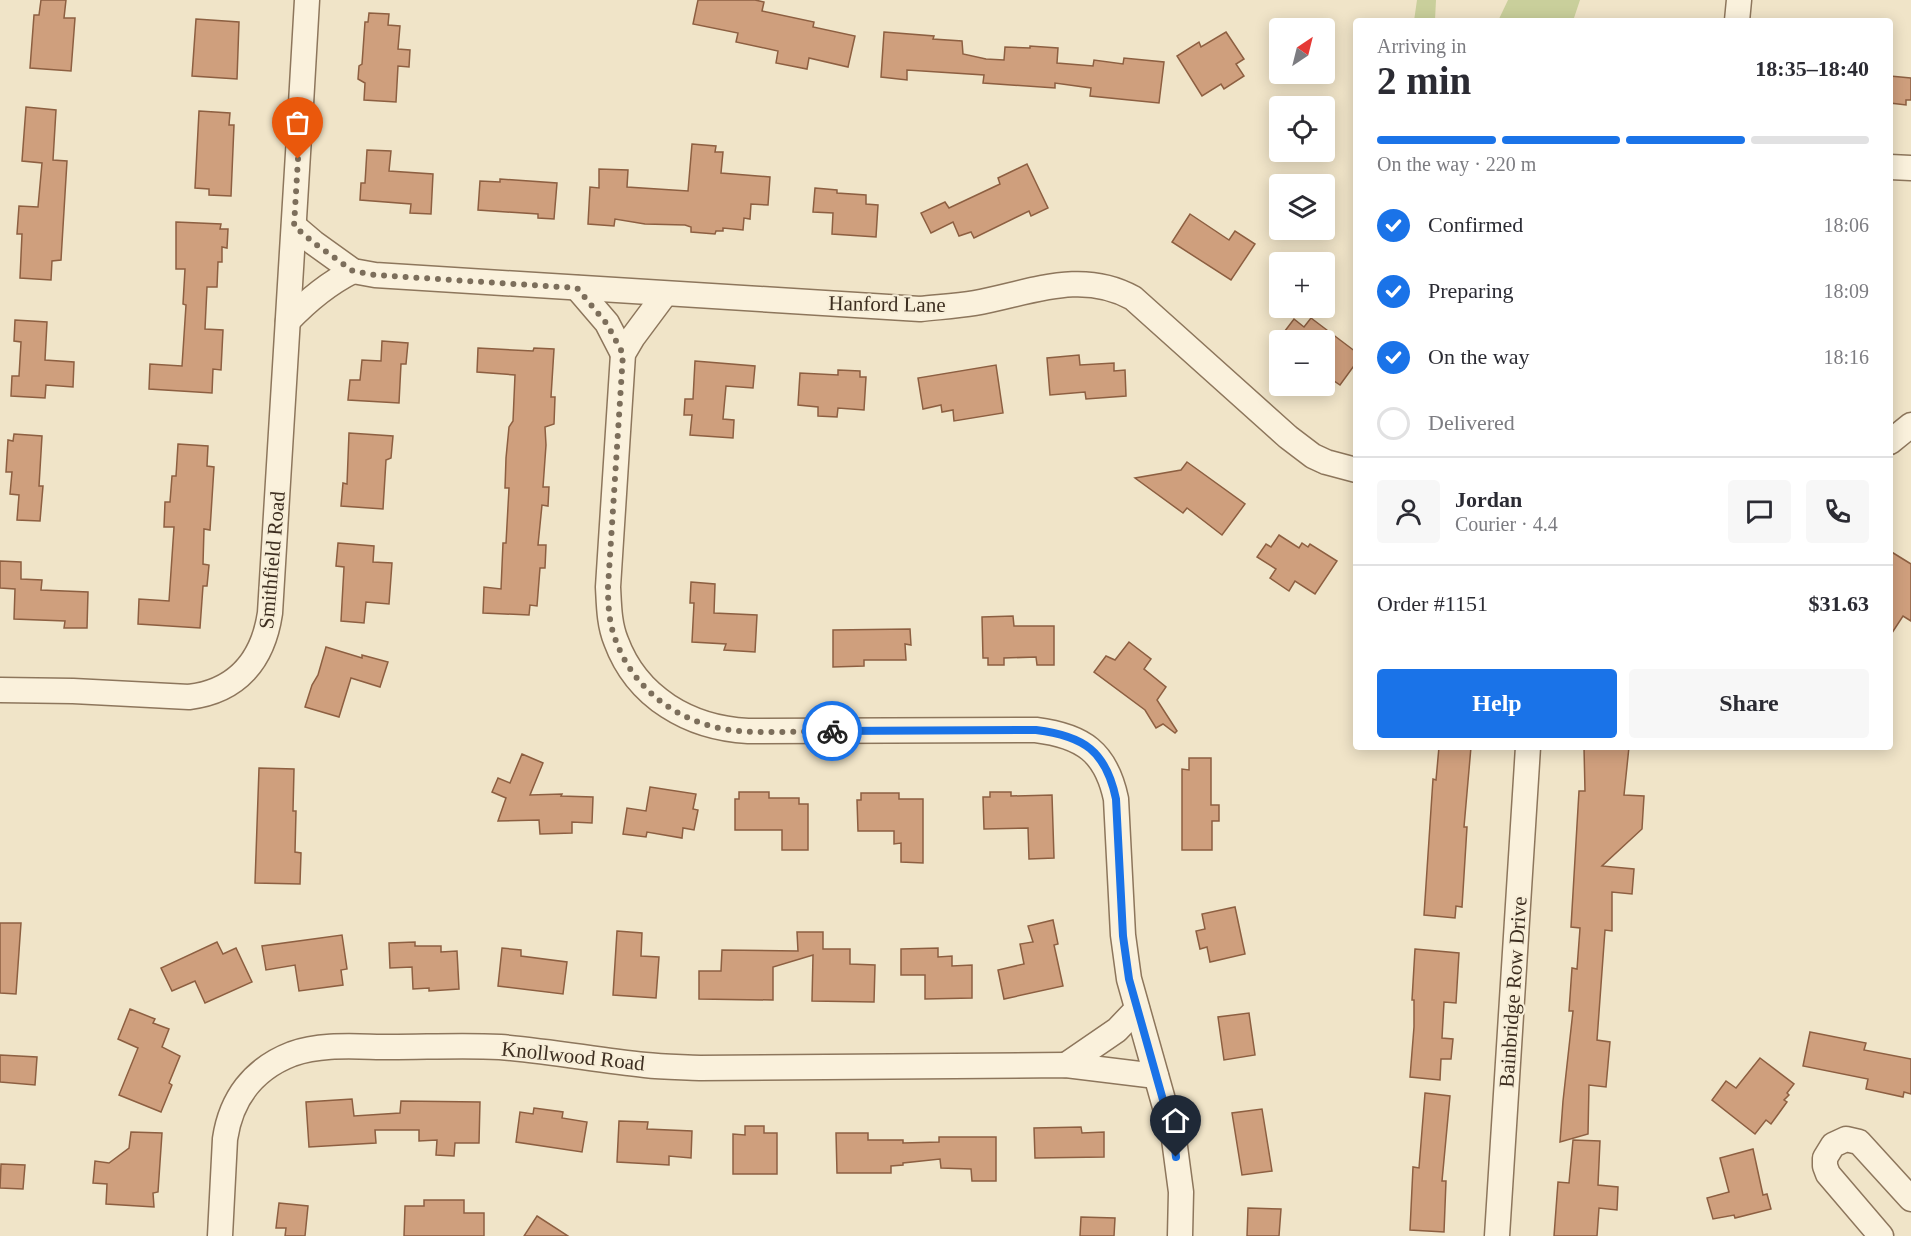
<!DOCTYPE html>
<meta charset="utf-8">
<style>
body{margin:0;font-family:Georgia,serif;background:#f7f7f7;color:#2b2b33;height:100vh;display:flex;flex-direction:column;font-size:22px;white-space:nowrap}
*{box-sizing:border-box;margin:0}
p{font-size:20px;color:#7c7c81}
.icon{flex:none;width:33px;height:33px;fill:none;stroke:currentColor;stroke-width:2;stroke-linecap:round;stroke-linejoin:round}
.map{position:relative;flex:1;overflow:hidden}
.drawer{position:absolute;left:1353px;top:18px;width:540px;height:732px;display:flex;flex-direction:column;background:#fff;border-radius:6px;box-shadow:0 3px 15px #0003}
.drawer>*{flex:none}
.needle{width:39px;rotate:35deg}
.tools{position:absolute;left:1269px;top:18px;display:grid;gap:12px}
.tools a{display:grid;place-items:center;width:66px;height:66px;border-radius:6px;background:#fff;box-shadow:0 3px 15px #0003;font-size:30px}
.pin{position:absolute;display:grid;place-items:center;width:51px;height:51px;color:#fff;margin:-62px -26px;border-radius:50% 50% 50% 0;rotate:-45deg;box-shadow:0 0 6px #0007}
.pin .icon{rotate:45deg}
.courier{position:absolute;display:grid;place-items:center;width:60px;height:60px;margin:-30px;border:4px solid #1a73e8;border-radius:50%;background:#fff;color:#222;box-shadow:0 2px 8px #0007}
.overview em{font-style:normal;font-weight:600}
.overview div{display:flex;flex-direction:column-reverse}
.overview{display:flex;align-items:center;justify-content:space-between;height:102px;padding:0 24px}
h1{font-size:39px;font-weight:600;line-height:45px}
.bar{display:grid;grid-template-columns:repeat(4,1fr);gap:9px 6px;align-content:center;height:72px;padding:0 24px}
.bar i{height:8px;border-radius:4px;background:#e1e1e2}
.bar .selected{background:#1a73e8}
.bar p{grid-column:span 4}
.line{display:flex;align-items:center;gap:15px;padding:0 24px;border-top:2px solid #e1e1e2}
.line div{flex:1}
.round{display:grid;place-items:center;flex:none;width:63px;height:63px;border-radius:6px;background:#f7f7f7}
ol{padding:0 24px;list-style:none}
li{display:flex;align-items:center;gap:18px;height:66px}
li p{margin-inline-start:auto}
li .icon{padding:6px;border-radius:50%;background:#1a73e8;color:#fff;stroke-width:4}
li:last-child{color:#7c7c81}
li i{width:33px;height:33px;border:3px solid #e1e1e2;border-radius:50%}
.primary-button{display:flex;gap:12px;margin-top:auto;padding:12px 24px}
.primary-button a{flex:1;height:69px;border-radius:6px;background:#1a73e8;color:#fff;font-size:24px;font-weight:600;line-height:69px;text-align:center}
.primary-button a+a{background:#f7f7f7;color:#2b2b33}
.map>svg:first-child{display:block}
.green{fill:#c9cf9b}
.building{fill:#cf9f7d;stroke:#8d5f41;stroke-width:1.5}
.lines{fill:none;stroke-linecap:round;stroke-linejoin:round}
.minor-casing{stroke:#8d765c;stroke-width:27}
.minor{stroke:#faf1dc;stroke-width:24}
.done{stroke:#7c6e5b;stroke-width:6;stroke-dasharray:0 10.8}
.route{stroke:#1a73e8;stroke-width:8}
.labels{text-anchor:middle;stroke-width:4.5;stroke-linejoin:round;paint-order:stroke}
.street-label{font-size:21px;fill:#3d2e20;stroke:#f7eed8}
</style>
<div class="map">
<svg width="1911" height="1236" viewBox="0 0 1911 1236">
<rect width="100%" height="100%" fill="#f0e4c8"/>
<g class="green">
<path d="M 1417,0 L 1436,0 L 1435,20 L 1437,21 L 1414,21 Z"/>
<path d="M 1508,0 L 1580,0 L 1573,21 L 1498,21 Z"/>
</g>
<g class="building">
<path d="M 41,0 L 66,0 L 64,18 L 75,18 L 71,71 L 30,68 L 34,15 L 39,15 Z"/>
<path d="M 698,0 L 755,0 L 764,2 L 762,11 L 814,22 L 813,27 L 855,36 L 848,67 L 809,58 L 807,69 L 776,63 L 778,51 L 736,42 L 738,33 L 693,24 Z"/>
<path d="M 369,13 L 389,14 L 388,25 L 400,26 L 398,49 L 410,50 L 409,67 L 398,66 L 396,102 L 364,100 L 365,83 L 358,79 L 359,66 L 362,64 L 365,22 L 368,22 Z"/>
<path d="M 196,19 L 239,22 L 237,79 L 192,76 Z"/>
<path d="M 884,32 L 934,36 L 933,39 L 962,41 L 963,54 L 986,59 L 1004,60 L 1005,47 L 1030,48 L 1030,46 L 1058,48 L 1057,63 L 1093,66 L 1094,60 L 1123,64 L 1124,58 L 1164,62 L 1159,103 L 1090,96 L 1091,88 L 1055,83 L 1055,88 L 983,83 L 984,75 L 907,70 L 907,80 L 881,77 Z"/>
<path d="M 1226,32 L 1244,59 L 1236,64 L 1244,76 L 1224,89 L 1221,84 L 1202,96 L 1177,56 L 1199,42 L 1201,47 Z"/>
<path d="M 1890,76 L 1911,78 L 1911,100 L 1906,100 L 1906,105 L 1890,103 Z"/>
<path d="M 26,107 L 56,110 L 53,160 L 67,161 L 61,260 L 52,261 L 51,280 L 20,278 L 22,234 L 17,234 L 19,206 L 38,207 L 42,163 L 22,161 Z"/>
<path d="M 199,111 L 230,113 L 229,125 L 234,125 L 231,196 L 209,195 L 209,189 L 195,188 Z"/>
<path d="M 692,144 L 716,146 L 715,152 L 723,152 L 721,173 L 770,177 L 768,205 L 751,204 L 750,219 L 744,218 L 743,230 L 723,228 L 723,231 L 716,231 L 715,234 L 691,232 L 691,227 L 685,225 L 645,224 L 615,219 L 614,226 L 588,224 L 590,187 L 599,188 L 599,169 L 628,170 L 627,187 L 688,191 Z"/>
<path d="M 367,150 L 391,151 L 389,171 L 433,174 L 431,214 L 410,213 L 411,204 L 360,200 L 361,183 L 365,183 Z"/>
<path d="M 1027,164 L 1048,208 L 1031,216 L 1029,211 L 974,238 L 971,232 L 959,236 L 953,222 L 931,233 L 921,213 L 945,202 L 949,208 L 1000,184 L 998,178 Z"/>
<path d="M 500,179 L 557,183 L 554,219 L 538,218 L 538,214 L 478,210 L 480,181 L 500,182 Z"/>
<path d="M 815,188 L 837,190 L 837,193 L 866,195 L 866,204 L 878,205 L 876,237 L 832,234 L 833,213 L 813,212 Z"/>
<path d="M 1190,214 L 1229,240 L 1235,231 L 1255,244 L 1231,280 L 1172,242 Z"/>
<path d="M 176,222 L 221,224 L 220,229 L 228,229 L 227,248 L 222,247 L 222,262 L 218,262 L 217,287 L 207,287 L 205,329 L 223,330 L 221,370 L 213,369 L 212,393 L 149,389 L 150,364 L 182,366 L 186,305 L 183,304 L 185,269 L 176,269 Z"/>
<path d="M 1311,318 L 1356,352 L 1356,363 L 1340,385 L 1324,374 L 1324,340 L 1278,340 L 1294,319 L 1304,327 Z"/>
<path d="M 15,320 L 47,322 L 45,360 L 74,362 L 73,387 L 46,385 L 45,398 L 11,396 L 12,376 L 19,376 L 21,342 L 14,341 Z"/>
<path d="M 382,341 L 408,343 L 406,364 L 401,364 L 399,403 L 348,400 L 350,380 L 360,380 L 362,360 L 381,361 Z"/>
<path d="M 478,348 L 533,351 L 534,348 L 554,349 L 551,397 L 555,397 L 554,424 L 545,427 L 546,445 L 543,487 L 549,487 L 548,506 L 542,505 L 538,545 L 546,545 L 545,568 L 540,568 L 537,606 L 530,605 L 529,615 L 483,613 L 484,587 L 501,589 L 503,543 L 506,543 L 509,488 L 505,488 L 506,458 L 509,427 L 513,421 L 515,375 L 477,372 Z"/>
<path d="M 1079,355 L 1080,365 L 1114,363 L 1114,371 L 1125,370 L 1126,396 L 1086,399 L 1085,392 L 1050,395 L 1047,358 Z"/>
<path d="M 695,361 L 755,366 L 753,388 L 726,386 L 723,419 L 734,420 L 733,438 L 690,435 L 692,415 L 684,415 L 685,399 L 693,399 Z"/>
<path d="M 996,365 L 1003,413 L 954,421 L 953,410 L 942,412 L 941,405 L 923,409 L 918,378 Z"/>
<path d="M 838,370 L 860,371 L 860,377 L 866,377 L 864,410 L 838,408 L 837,417 L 818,416 L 818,407 L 798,405 L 800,373 L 838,375 Z"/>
<path d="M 349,433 L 393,436 L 391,458 L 386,460 L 383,509 L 341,506 L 343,483 L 347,484 Z"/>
<path d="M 14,434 L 42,436 L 39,486 L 43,486 L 40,521 L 17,520 L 19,495 L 10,494 L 12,472 L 6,472 L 8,440 L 13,441 Z"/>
<path d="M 178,444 L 208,446 L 207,466 L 214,467 L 210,530 L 204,529 L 203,564 L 209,565 L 207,586 L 203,586 L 200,628 L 138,624 L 139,599 L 169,601 L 174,527 L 164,527 L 165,502 L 170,502 L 172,476 L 176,476 Z"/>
<path d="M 1187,462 L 1245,504 L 1222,535 L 1187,508 L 1183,513 L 1135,478 L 1181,470 Z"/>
<path d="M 1279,535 L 1299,548 L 1302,543 L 1308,547 L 1310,544 L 1337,561 L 1315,594 L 1295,581 L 1289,591 L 1270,578 L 1276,569 L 1257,557 L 1266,544 L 1271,547 Z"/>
<path d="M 338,543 L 374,546 L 373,562 L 392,563 L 389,604 L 366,602 L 364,623 L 341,621 L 344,567 L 336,566 Z"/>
<path d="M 1890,551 L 1911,564 L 1911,621 L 1903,616 L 1890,636 Z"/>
<path d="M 0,561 L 21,562 L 21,579 L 42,580 L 41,590 L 88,592 L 87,628 L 64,628 L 65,621 L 14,619 L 15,589 L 0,588 Z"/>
<path d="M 691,582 L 715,584 L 714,613 L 757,615 L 755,652 L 724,650 L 726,644 L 692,642 L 694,603 L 690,603 Z"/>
<path d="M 1013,616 L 1014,626 L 1054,626 L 1054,665 L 1037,665 L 1036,657 L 1004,658 L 1004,665 L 988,665 L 988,658 L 983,658 L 982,617 Z"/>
<path d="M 910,629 L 911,645 L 905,644 L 906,660 L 864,660 L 864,666 L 833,667 L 833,630 Z"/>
<path d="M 1129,642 L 1151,659 L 1144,669 L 1166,687 L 1157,700 L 1177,731 L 1175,733 L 1163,724 L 1156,728 L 1145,710 L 1094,672 L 1106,656 L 1115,660 Z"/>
<path d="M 326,647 L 362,658 L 362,655 L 388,662 L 380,687 L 351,678 L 339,717 L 305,707 L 312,685 L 318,675 Z"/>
<path d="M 1439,747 L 1471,747 L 1464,827 L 1467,827 L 1462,907 L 1456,906 L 1455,918 L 1424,915 L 1433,779 L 1436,780 Z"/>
<path d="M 1594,747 L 1629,747 L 1624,795 L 1644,796 L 1642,829 L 1602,866 L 1634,869 L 1632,894 L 1612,892 L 1612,931 L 1605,930 L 1597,1040 L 1610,1042 L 1606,1087 L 1589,1085 L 1588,1134 L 1560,1142 L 1563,1101 L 1573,1011 L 1569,1011 L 1572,968 L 1577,969 L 1580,928 L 1571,927 L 1579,791 L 1585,791 L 1584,748 Z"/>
<path d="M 522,754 L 543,763 L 530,795 L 562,794 L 561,796 L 593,797 L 592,823 L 572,822 L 572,833 L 540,834 L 539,820 L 498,821 L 506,798 L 492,792 L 498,778 L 510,783 Z"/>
<path d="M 1189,758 L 1211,758 L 1211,805 L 1219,805 L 1219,821 L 1212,821 L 1212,850 L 1182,850 L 1182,769 L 1189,770 Z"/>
<path d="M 259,768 L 294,769 L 293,811 L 296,811 L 295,852 L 301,853 L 300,884 L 255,883 Z"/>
<path d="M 650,787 L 696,794 L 693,809 L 698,810 L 694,830 L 683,828 L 682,838 L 647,832 L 646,837 L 623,834 L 627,808 L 646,811 Z"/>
<path d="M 739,792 L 769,792 L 769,798 L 799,798 L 799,804 L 808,804 L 808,850 L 782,850 L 782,830 L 735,830 L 735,799 L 739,799 Z"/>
<path d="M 990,792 L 1011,792 L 1011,796 L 1052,795 L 1054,858 L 1029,859 L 1028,828 L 984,829 L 983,797 L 990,797 Z"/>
<path d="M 861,793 L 899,793 L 899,799 L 923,799 L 923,863 L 901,862 L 901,843 L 894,844 L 894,831 L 858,831 L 857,800 L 861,800 Z"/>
<path d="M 1235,907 L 1245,954 L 1210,962 L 1207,947 L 1200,949 L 1196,931 L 1205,929 L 1202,914 Z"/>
<path d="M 1053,920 L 1058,944 L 1054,945 L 1063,986 L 1004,999 L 998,970 L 1024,964 L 1020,944 L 1033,942 L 1028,926 Z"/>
<path d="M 0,923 L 21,923 L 16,994 L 0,993 Z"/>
<path d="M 617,931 L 642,933 L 641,956 L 659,957 L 656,998 L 613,995 Z"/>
<path d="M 797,932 L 823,932 L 823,949 L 850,949 L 850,964 L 875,965 L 874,1002 L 812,1001 L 813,955 L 773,967 L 773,1000 L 699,999 L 699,971 L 721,971 L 722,950 L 798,951 Z"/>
<path d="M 342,935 L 347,969 L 341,970 L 343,985 L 299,991 L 295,965 L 266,970 L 262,946 Z"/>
<path d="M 217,942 L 223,954 L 236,948 L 252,982 L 205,1003 L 195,981 L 172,991 L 161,968 Z"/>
<path d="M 415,942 L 415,946 L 441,946 L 441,952 L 457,951 L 459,989 L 429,991 L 429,988 L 413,989 L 412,967 L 390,968 L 389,943 Z"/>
<path d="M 502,948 L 521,950 L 521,956 L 567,962 L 563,994 L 498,986 Z"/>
<path d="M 938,948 L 938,957 L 952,956 L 952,966 L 972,965 L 972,998 L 925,999 L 925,975 L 901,975 L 901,949 Z"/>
<path d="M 1415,949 L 1459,953 L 1456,1003 L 1444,1002 L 1442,1038 L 1453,1039 L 1451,1059 L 1441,1059 L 1440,1080 L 1410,1077 L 1414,1027 L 1414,1000 L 1412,1000 Z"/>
<path d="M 130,1009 L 155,1019 L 153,1023 L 169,1029 L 162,1047 L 180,1056 L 169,1083 L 172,1085 L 161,1112 L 119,1095 L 138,1048 L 118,1039 Z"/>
<path d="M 1249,1013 L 1255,1055 L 1224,1060 L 1218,1017 Z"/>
<path d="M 1810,1032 L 1866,1043 L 1864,1050 L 1911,1059 L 1911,1094 L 1904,1092 L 1903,1097 L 1866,1089 L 1868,1079 L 1803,1066 Z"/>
<path d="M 0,1055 L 37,1057 L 35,1085 L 0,1082 Z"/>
<path d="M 1760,1058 L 1794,1084 L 1787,1093 L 1789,1095 L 1784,1100 L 1787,1102 L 1771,1124 L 1766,1120 L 1755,1134 L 1712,1100 L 1726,1081 L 1736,1088 Z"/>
<path d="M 1425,1093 L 1450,1096 L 1442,1181 L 1446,1181 L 1444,1232 L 1410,1230 L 1413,1167 L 1419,1168 Z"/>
<path d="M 352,1099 L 354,1116 L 400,1113 L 401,1101 L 480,1102 L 479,1143 L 455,1143 L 454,1156 L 436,1155 L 437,1140 L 419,1141 L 419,1130 L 375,1130 L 376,1143 L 309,1147 L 306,1102 Z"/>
<path d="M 534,1108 L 563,1112 L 562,1118 L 587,1122 L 582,1152 L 516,1142 L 520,1112 L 533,1114 Z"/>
<path d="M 1262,1109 L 1272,1171 L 1242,1175 L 1232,1113 Z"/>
<path d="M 619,1121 L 648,1122 L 647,1129 L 692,1131 L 691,1158 L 669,1156 L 669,1165 L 617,1162 Z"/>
<path d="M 745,1126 L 764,1126 L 764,1133 L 777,1133 L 777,1174 L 733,1174 L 733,1134 L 745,1135 Z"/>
<path d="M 1081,1127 L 1082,1133 L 1104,1132 L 1104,1157 L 1035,1158 L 1034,1128 Z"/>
<path d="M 131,1132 L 162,1133 L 158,1192 L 153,1193 L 154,1207 L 106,1204 L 107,1184 L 93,1183 L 95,1161 L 109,1163 L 129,1148 Z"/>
<path d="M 836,1133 L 868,1133 L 868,1140 L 903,1140 L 903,1143 L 939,1142 L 939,1137 L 996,1137 L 996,1181 L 972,1181 L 971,1169 L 941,1168 L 940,1159 L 903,1163 L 903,1165 L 891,1166 L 891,1173 L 837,1173 Z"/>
<path d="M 1573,1140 L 1600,1141 L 1598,1185 L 1618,1187 L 1617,1210 L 1599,1208 L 1597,1236 L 1554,1236 L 1558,1182 L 1569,1183 Z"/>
<path d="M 1753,1149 L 1763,1195 L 1767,1194 L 1771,1209 L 1735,1218 L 1734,1215 L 1713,1219 L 1707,1198 L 1729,1192 L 1720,1158 Z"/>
<path d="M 1,1164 L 25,1165 L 23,1189 L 0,1188 Z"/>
<path d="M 424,1200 L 464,1200 L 464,1213 L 484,1213 L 484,1236 L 404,1236 L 405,1206 L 424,1206 Z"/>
<path d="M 279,1203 L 308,1206 L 305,1236 L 285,1236 L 286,1228 L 276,1228 Z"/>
<path d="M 1248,1208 L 1281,1209 L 1279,1236 L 1247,1236 Z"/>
<path d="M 537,1216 L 568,1236 L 524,1236 Z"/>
<path d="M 1081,1217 L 1115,1218 L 1114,1236 L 1080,1236 Z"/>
</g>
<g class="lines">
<defs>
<g id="minor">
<path d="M 1737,21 L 1739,0"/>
<path d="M 301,104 L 307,0"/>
<path d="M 1890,167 L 1911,168"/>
<path d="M 294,226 L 314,243 L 353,271 L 375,275 L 920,309 C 938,307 957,306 975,303 C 1030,293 1081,269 1133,298 L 1288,437 L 1313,456 L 1326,462 L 1356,470"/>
<path d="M 577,288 L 607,323 L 623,354"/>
<path d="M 665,294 L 633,337 L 623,354 L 608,587 C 609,605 609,624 616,641 C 637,698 690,728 748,731 L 1036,730 C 1083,736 1106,752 1116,799 L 1123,935 L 1129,979 L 1174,1139 L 1181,1192 L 1180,1236"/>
<path d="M 288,321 C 308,300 327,284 353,271"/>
<path d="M 1890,442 L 1911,425"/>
<path d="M 0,690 L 73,691 L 189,697 C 238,691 263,660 270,613 L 299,137"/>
<path d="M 1066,1065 L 1117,1030 L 1137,1009"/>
<path d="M 220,1236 L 225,1139 C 231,1099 253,1069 292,1054 C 323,1043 358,1047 391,1047 C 427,1047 464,1045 500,1047 C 549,1051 597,1060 645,1065 C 663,1067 682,1067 700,1068 L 1066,1065 L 1156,1076"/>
<path d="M 1497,1236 L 1528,747"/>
<path d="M 1881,1236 L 1828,1174 L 1825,1166 L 1825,1158 L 1833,1145 L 1846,1139 L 1859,1142 L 1911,1199"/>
</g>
</defs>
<use href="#minor" class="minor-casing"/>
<use href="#minor" class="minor"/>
</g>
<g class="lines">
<path class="done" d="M 298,159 L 294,226 L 314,243 L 353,271 L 375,275 L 577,288 L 607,324 L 623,354 L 608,587 C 608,605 609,624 616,641 C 634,690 679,723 730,730 C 763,734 799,731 832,731"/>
<path class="route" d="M 832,731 L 1036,730 C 1084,736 1106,751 1116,799 L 1123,936 L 1129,979 L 1174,1139 L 1176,1157"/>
</g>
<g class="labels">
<g class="street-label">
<text transform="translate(887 304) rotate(1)" y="7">Hanford Lane</text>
<text transform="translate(272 560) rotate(-85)" y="7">Smithfield Road</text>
<text transform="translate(1513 992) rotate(-86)" y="7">Bainbridge Row Drive</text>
<text transform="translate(573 1056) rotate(6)" y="7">Knollwood Road</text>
</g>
</g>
</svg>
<div class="tools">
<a><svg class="needle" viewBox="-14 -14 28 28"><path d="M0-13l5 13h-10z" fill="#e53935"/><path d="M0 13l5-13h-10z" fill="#7c7c81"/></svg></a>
<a><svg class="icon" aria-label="locate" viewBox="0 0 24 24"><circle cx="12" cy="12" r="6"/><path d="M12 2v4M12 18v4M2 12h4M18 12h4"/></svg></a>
<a><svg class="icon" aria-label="layers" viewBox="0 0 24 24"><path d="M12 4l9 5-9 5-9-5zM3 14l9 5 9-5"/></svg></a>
<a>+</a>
<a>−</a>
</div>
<div class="pin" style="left:298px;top:159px;background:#ea580c"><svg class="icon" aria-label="bag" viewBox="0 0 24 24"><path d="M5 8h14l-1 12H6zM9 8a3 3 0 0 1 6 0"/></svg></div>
<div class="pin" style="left:1176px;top:1157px;background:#1f2937"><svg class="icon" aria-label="home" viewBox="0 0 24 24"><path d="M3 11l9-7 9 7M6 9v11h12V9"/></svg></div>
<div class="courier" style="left:832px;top:731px"><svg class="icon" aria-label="bike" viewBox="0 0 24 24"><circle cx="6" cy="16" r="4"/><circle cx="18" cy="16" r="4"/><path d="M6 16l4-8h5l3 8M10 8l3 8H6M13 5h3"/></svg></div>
<section class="drawer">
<div class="overview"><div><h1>2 min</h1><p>Arriving in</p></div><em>18:35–18:40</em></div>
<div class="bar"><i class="selected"></i><i class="selected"></i><i class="selected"></i><i></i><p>On the way · 220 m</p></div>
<ol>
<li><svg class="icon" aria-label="check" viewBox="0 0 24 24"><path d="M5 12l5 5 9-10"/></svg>Confirmed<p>18:06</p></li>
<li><svg class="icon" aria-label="check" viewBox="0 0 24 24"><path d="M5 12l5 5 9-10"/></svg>Preparing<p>18:09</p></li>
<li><svg class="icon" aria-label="check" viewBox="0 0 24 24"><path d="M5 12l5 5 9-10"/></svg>On the way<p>18:16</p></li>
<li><i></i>Delivered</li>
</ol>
<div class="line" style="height:108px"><a class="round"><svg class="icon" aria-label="person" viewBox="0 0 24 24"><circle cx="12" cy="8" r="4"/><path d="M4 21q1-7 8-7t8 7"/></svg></a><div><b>Jordan</b><p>Courier · 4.4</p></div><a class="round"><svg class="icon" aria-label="chat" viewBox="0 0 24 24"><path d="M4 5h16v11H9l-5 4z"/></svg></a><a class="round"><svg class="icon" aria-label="phone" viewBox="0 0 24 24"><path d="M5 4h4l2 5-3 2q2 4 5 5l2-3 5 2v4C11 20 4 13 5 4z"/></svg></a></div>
<div class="line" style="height:78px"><div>Order #1151</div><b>$31.63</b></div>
<div class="primary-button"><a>Help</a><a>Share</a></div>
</section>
</div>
